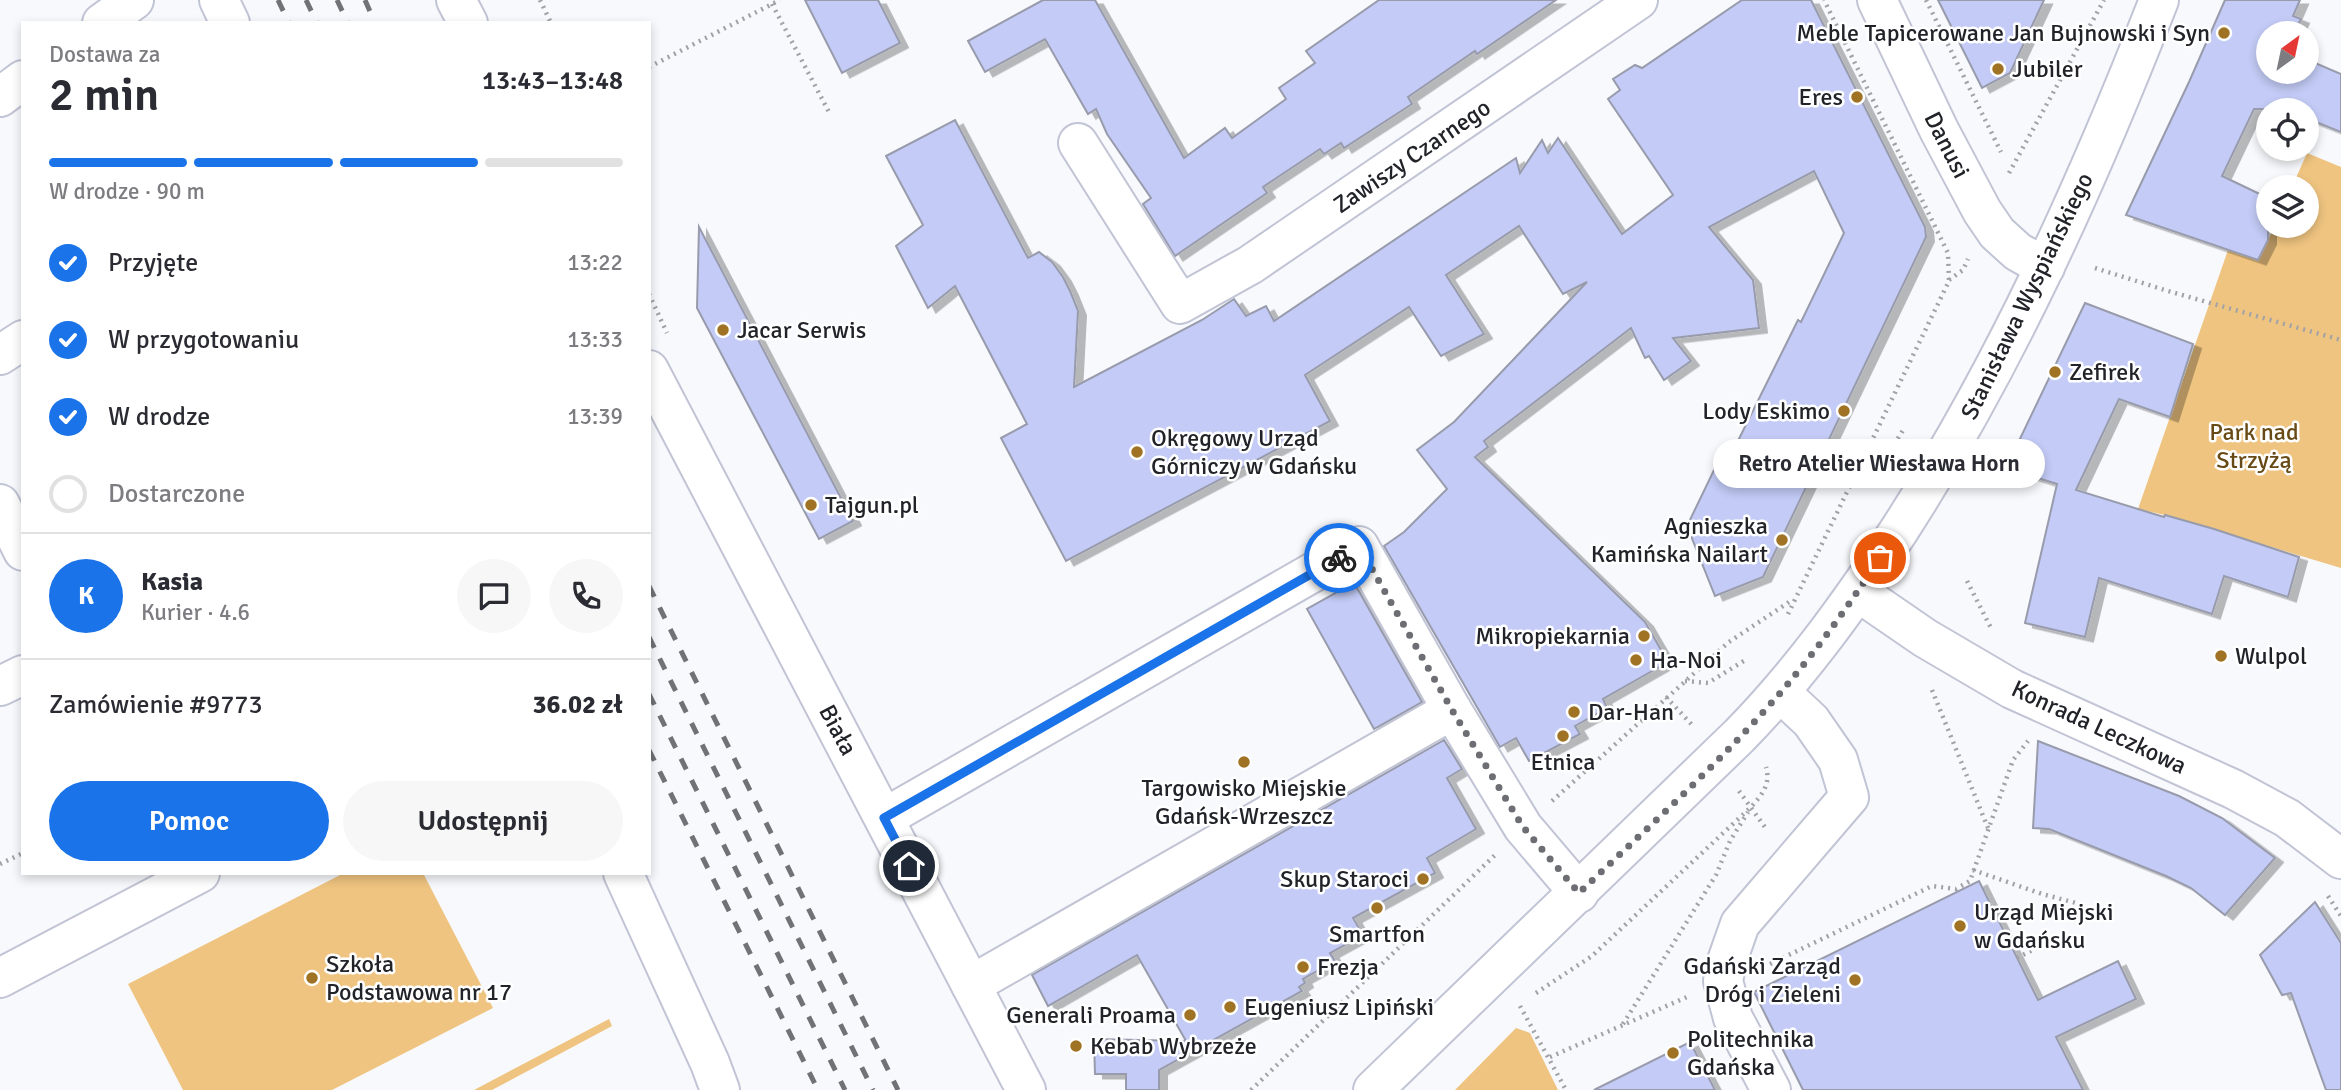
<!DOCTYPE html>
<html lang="pl">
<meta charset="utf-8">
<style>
body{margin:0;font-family:Signika,sans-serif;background:#f7f7f7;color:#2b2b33;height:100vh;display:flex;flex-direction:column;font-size:26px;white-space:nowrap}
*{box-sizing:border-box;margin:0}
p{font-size:23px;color:#7c7c81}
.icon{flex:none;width:38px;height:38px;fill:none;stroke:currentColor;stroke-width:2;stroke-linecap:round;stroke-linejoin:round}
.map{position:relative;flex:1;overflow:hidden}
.sheet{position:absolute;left:21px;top:21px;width:630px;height:854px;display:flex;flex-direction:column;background:#fff;border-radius:0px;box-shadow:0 4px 10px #0003}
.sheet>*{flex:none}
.needle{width:46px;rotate:33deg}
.fabs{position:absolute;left:2256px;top:21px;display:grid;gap:14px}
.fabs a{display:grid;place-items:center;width:63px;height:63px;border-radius:50%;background:#fff;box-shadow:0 4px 10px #0003;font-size:35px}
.pin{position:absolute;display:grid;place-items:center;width:60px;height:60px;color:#fff;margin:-30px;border:4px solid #fff;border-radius:50%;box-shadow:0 2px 7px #0007}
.courier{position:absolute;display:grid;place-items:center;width:70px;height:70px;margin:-35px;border:5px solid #1a73e8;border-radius:50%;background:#fff;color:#222;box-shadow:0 2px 9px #0007}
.bubble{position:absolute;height:49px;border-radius:24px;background:#fff;box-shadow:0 4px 10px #0003;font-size:23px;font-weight:600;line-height:49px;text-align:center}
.summary em{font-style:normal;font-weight:600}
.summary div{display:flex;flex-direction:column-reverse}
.summary{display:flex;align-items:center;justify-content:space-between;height:119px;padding:0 28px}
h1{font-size:46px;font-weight:600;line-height:52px}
.bar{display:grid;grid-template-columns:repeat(4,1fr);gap:10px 7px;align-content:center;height:84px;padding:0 28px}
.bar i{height:9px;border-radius:5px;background:#e1e1e2}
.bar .selected{background:#1a73e8}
.bar p{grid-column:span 4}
.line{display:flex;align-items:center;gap:18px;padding:0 28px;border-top:2px solid #e1e1e2}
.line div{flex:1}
.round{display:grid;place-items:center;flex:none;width:74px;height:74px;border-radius:37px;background:#f7f7f7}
ol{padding:0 28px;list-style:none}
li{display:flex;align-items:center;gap:21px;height:77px}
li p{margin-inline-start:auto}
li .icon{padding:7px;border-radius:50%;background:#1a73e8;color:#fff;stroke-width:4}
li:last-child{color:#7c7c81}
li i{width:38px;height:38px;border:4px solid #e1e1e2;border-radius:50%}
.action{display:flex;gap:14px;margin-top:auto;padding:14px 28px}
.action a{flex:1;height:80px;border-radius:42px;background:#1a73e8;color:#fff;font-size:28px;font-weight:600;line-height:80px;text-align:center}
.action a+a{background:#f7f7f7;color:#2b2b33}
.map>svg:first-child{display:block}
.green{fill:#efc480}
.building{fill:#c3cbf6;stroke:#989bab;stroke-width:2;filter:url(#shadow)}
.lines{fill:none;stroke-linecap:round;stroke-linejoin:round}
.minor-casing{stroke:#c1c4d5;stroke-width:42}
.major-casing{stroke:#c1c4d5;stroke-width:42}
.path{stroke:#a1a2a6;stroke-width:4.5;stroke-dasharray:2 5;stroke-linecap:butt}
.minor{stroke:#fff;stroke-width:38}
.major{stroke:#fff;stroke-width:38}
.rail{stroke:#717277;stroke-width:5;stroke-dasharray:12 12;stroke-linecap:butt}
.done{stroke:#6d6e73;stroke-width:7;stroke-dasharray:0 12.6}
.route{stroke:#1a73e8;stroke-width:9}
.poi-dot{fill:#9f7323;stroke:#fff;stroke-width:2.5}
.labels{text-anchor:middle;stroke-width:5;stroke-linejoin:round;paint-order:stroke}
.poi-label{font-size:24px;fill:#222329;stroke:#fff;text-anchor:start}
.street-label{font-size:24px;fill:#222329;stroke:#fff}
.park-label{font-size:24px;fill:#674a15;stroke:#fff}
</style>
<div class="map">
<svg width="2341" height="1090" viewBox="0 0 2341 1090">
<defs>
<filter id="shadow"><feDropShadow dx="8" dy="4.5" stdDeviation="0" flood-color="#0004"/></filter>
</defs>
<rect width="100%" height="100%" fill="#f8f9fc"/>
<g class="green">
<path d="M 2307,153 L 2341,167 L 2341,568 L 2165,515 L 2138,509 L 2228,250 L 2258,260 L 2275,226 L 2306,226 L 2306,187 L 2292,187 Z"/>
<path d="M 344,873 L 423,873 L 493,1008 L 332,1090 L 183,1090 L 128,984 Z"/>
<path d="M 609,1019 L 612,1026 L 492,1090 L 474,1090 Z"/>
<path d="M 1516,1028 L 1530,1033 L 1558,1090 L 1455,1090 Z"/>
</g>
<g class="building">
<path d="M 805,0 L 878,0 L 900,43 L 842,73 Z"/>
<path d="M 1043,0 L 1095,0 L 1184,158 L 1225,128 L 1232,138 L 1286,99 L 1279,88 L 1315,63 L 1306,51 L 1379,0 L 1556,0 L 1477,54 L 1475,51 L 1408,97 L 1412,104 L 1344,148 L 1341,143 L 1324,154 L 1320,149 L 1263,187 L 1267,193 L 1175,256 L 1143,204 L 1151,198 L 1107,134 L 1096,109 L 1088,114 L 1045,39 L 985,72 L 968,41 Z"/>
<path d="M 1742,0 L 1811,0 L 1925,227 L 1926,237 L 1763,577 L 1715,596 L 1687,526 L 1715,468 L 1723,471 L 1798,320 L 1801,322 L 1844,233 L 1814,171 L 1709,227 L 1753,280 L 1759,328 L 1673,338 L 1691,361 L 1664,380 L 1649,356 L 1645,358 L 1631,328 L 1484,441 L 1488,447 L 1475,457 L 1645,622 L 1668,662 L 1603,699 L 1607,708 L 1575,726 L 1580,734 L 1529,761 L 1516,738 L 1500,747 L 1384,546 L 1404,532 L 1447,489 L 1417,450 L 1454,422 L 1587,282 L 1563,294 L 1519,226 L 1446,275 L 1484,334 L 1441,356 L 1409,307 L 1305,375 L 1330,421 L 1066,561 L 1001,438 L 1027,424 L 955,286 L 928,308 L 896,246 L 923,225 L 886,156 L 955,120 L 1028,258 L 1039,252 L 1052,262 L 1063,277 L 1070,291 L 1078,311 L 1074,387 L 1202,320 L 1234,299 L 1246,316 L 1266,306 L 1274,321 L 1516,158 L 1520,173 L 1542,140 L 1548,153 L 1558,138 L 1622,234 L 1673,195 L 1608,99 L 1620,90 L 1613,79 L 1635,65 L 1642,68 Z"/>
<path d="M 1938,0 L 2044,0 L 2010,73 L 1982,88 Z"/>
<path d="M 2225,0 L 2300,0 L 2293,16 L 2301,19 L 2294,33 L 2268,33 L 2268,72 L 2306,72 L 2306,59 L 2341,74 L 2341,132 L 2306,118 L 2306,110 L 2254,109 L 2222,176 L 2268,198 L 2268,240 L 2258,260 L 2126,215 L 2189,82 Z"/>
<path d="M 699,227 L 853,521 L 819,539 L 697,308 Z"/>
<path d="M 2085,303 L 2193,344 L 2170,417 L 2119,399 L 2076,490 L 2164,517 L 2165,515 L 2214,529 L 2299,557 L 2288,597 L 2224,576 L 2212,614 L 2099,578 L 2085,637 L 2025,623 L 2057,484 L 2006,468 Z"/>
<path d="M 1348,586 L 1357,588 L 1422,702 L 1374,729 L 1307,609 Z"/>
<path d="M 1444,740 L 1462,769 L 1447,778 L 1476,829 L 1427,858 L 1435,873 L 1353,918 L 1363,935 L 1330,953 L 1335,961 L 1303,979 L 1305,983 L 1299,987 L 1302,991 L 1159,1070 L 1159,1090 L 1126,1090 L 1126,1074 L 1095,1074 L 1094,1039 L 1186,1041 L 1137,955 L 1048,1006 L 1032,975 Z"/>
<path d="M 2038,741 L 2179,796 L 2222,818 L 2275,858 L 2225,915 L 2191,888 L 2166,876 L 2049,829 L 2033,828 Z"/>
<path d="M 1979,881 L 2038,1000 L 2118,961 L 2136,999 L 2056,1037 L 2083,1090 L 1803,1090 L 1754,992 Z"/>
<path d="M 2315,902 L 2341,943 L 2341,1090 L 2326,1090 L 2291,993 L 2282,995 L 2260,955 Z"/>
<path d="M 1690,1042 L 1715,1090 L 1594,1090 Z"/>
</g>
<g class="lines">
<defs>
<g id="minor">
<path d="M 219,0 L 230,23"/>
<path d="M 456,0 L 468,23"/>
<path d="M 1877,0 L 1939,130 L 1982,211 L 1997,233 L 2018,252 L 2045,267"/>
<path d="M 102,23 L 134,0"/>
<path d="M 0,97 L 23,80"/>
<path d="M 1078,143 L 1180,304 L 1250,265 L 1638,0"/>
<path d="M 0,355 L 23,340"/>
<path d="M 649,370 L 1026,1090"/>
<path d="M 0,504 L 23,551"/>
<path d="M 1858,592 L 1925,638 L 2012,689 L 2233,789 L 2287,818 L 2341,859"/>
<path d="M 0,686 L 23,675"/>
<path d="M 884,818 L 1359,546 L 1452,710 L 1523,827 L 1579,893"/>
<path d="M 623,873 L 710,1063 L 720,1090"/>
<path d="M 0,978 L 200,873"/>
<path d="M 971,985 L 1452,710"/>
<path d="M 1771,1090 L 1733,1018 L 1723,981 L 1727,961 L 1740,924 L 1849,797 L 1838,760 L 1811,721 L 1780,692"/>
</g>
<path id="major" d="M 1373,1090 L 1739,736 C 1800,674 1850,604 1898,532 C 2006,365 2087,184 2159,0"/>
</defs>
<use href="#minor" class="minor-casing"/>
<use href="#major" class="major-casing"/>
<g class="path">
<path d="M 540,0 L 551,23"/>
<path d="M 1926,0 L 2001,152"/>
<path d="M 772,4 L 830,114"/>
<path d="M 649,67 L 780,0"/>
<path d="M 2009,173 L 2104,0"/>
<path d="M 2095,268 L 2168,291 L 2341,340"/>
<path d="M 1949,280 L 1963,270 L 1968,259"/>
<path d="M 649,294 L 667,333"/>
<path d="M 1860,462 L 1879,469 L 1905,427"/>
<path d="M 1967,581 L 1991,628"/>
<path d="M 1788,614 L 1949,281 L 1948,253 L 1824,0"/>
<path d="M 1685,681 L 1708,683 L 1747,659"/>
<path d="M 1932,690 L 1988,828"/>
<path d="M 1666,697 L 1694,727"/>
<path d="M 1739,791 L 1767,830"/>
<path d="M 1552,801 L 1729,642 L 1792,600"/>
<path d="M 0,864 L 23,853"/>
<path d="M 1973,870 L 2042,894 L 2080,904"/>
<path d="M 2328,896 L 2341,916"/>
<path d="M 2017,958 L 2044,944"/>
<path d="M 1770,964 L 1932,886 L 1956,889 L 1970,881 L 2013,760 L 2028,741"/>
<path d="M 1536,993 L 1592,956 L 1751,807 C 1762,795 1771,784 1766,767"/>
<path d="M 1520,1006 L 1566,1090"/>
<path d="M 1623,1024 L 1716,875 L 1730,841 L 1748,812"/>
<path d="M 1550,1057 L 1687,997"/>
<path d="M 1251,1090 L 1495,855"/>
</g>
<use href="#minor" class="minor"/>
<use href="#major" class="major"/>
<g class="rail">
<path d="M 278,0 L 289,23"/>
<path d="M 306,0 L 317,23"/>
<path d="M 337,0 L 348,23"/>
<path d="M 365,0 L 375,23"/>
<path d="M 649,586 L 898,1090"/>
<path d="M 649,637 L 873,1090"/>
<path d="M 649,694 L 845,1090"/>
<path d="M 649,750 L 818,1090"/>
</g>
</g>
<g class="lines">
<path class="done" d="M 1339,558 L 1359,546 L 1452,710 L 1523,827 L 1579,893 C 1647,828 1719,764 1781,692 C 1817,650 1849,605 1880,558"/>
<path class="route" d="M 909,866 L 884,818 L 1339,558"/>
</g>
<g class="poi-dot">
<circle cx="2224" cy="33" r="7"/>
<circle cx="1998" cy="69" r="7"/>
<circle cx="1857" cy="97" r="7"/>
<circle cx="723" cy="330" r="7"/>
<circle cx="2055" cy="372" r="7"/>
<circle cx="1844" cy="411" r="7"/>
<circle cx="1137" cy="452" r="7"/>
<circle cx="811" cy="505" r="7"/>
<circle cx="1782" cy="540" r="7"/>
<circle cx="1644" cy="636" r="7"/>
<circle cx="2221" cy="656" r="7"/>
<circle cx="1636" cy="660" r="7"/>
<circle cx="1574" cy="712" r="7"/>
<circle cx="1563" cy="736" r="7"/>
<circle cx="1244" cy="762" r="7"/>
<circle cx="1423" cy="879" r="7"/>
<circle cx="1377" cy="908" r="7"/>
<circle cx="1960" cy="926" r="7"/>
<circle cx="1303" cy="967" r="7"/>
<circle cx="312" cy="978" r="7"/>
<circle cx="1855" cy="980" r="7"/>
<circle cx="1230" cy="1007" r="7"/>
<circle cx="1190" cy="1015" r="7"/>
<circle cx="1076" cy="1046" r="7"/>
<circle cx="1673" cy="1053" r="7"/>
</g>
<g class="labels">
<g class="poi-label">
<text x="2210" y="41" text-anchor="end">Meble Tapicerowane Jan Bujnowski i Syn</text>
<text x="2012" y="77">Jubiler</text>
<text x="1843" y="105" text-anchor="end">Eres</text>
<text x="737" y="338">Jacar Serwis</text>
<text x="2069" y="380">Zefirek</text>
<text x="1830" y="419" text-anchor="end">Lody Eskimo</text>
<text x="1151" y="446">Okręgowy Urząd<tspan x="1151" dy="28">Górniczy w Gdańsku</tspan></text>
<text x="825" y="513">Tajgun.pl</text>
<text x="1768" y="534" text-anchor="end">Agnieszka<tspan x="1768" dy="28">Kamińska Nailart</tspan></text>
<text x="1630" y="644" text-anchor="end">Mikropiekarnia</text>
<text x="2235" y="664">Wulpol</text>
<text x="1650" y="668">Ha-Noi</text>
<text x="1588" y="720">Dar-Han</text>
<text x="1563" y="770" text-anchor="middle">Etnica</text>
<text x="1244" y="796" text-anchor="middle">Targowisko Miejskie<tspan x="1244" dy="28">Gdańsk-Wrzeszcz</tspan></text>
<text x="1409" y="887" text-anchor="end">Skup Staroci</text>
<text x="1974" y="920">Urząd Miejski<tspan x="1974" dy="28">w Gdańsku</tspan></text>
<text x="1377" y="942" text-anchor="middle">Smartfon</text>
<text x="326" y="972">Szkoła<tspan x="326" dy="28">Podstawowa nr 17</tspan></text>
<text x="1841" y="974" text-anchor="end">Gdański Zarząd<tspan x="1841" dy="28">Dróg i Zieleni</tspan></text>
<text x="1317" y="975">Frezja</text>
<text x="1244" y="1015">Eugeniusz Lipiński</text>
<text x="1176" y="1023" text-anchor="end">Generali Proama</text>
<text x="1687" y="1047">Politechnika<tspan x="1687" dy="28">Gdańska</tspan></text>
<text x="1090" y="1054">Kebab Wybrzeże</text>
</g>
<g class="street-label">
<text transform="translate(1947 145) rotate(63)" y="8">Danusi</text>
<text transform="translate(1412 156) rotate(-34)" y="8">Zawiszy Czarnego</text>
<text transform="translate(2027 296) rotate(-64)" y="8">Stanisława Wyspiańskiego</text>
<text transform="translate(2099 727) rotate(25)" y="8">Konrada Leczkowa</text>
<text transform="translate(838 730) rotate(62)" y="8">Biała</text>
</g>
<g class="park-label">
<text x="2254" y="440">Park nad<tspan x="2254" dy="28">Strzyżą</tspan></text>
</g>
</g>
</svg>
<div class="fabs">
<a><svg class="needle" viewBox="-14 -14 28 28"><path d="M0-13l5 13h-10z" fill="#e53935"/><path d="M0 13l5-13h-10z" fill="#7c7c81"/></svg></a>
<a><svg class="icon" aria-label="locate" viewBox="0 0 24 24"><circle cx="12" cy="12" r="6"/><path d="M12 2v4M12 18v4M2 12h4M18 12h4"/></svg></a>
<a><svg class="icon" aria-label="layers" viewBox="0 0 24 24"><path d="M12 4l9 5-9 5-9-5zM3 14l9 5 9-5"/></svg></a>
</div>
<div class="pin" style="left:1880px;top:558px;background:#ea580c"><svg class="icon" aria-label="bag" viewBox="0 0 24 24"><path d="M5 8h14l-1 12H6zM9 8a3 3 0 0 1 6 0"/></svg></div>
<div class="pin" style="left:909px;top:866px;background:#1f2937"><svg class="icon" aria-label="home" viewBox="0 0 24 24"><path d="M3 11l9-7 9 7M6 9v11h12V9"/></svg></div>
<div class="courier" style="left:1339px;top:558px"><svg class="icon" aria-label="bike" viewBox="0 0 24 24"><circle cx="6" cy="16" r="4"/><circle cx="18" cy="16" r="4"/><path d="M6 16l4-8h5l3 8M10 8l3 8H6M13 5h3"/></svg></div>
<div class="bubble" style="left:1713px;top:439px;width:332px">Retro Atelier Wiesława Horn</div>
<section class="sheet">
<div class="summary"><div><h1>2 min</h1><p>Dostawa za</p></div><em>13:43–13:48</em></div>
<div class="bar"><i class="selected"></i><i class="selected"></i><i class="selected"></i><i></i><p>W drodze · 90 m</p></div>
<ol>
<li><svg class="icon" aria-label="check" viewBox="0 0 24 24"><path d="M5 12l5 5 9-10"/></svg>Przyjęte<p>13:22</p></li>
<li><svg class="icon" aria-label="check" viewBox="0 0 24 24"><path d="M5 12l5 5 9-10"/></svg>W przygotowaniu<p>13:33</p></li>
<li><svg class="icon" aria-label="check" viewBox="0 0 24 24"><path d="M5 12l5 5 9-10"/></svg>W drodze<p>13:39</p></li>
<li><i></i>Dostarczone</li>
</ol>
<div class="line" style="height:126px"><b class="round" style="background:#1a73e8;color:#fff">K</b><div><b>Kasia</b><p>Kurier · 4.6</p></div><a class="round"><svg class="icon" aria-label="chat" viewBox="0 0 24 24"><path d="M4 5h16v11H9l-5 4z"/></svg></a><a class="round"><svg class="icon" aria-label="phone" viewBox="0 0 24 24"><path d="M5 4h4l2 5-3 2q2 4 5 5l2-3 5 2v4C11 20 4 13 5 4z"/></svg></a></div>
<div class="line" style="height:91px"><div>Zamówienie #9773</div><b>36.02 zł</b></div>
<div class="action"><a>Pomoc</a><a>Udostępnij</a></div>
</section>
</div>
